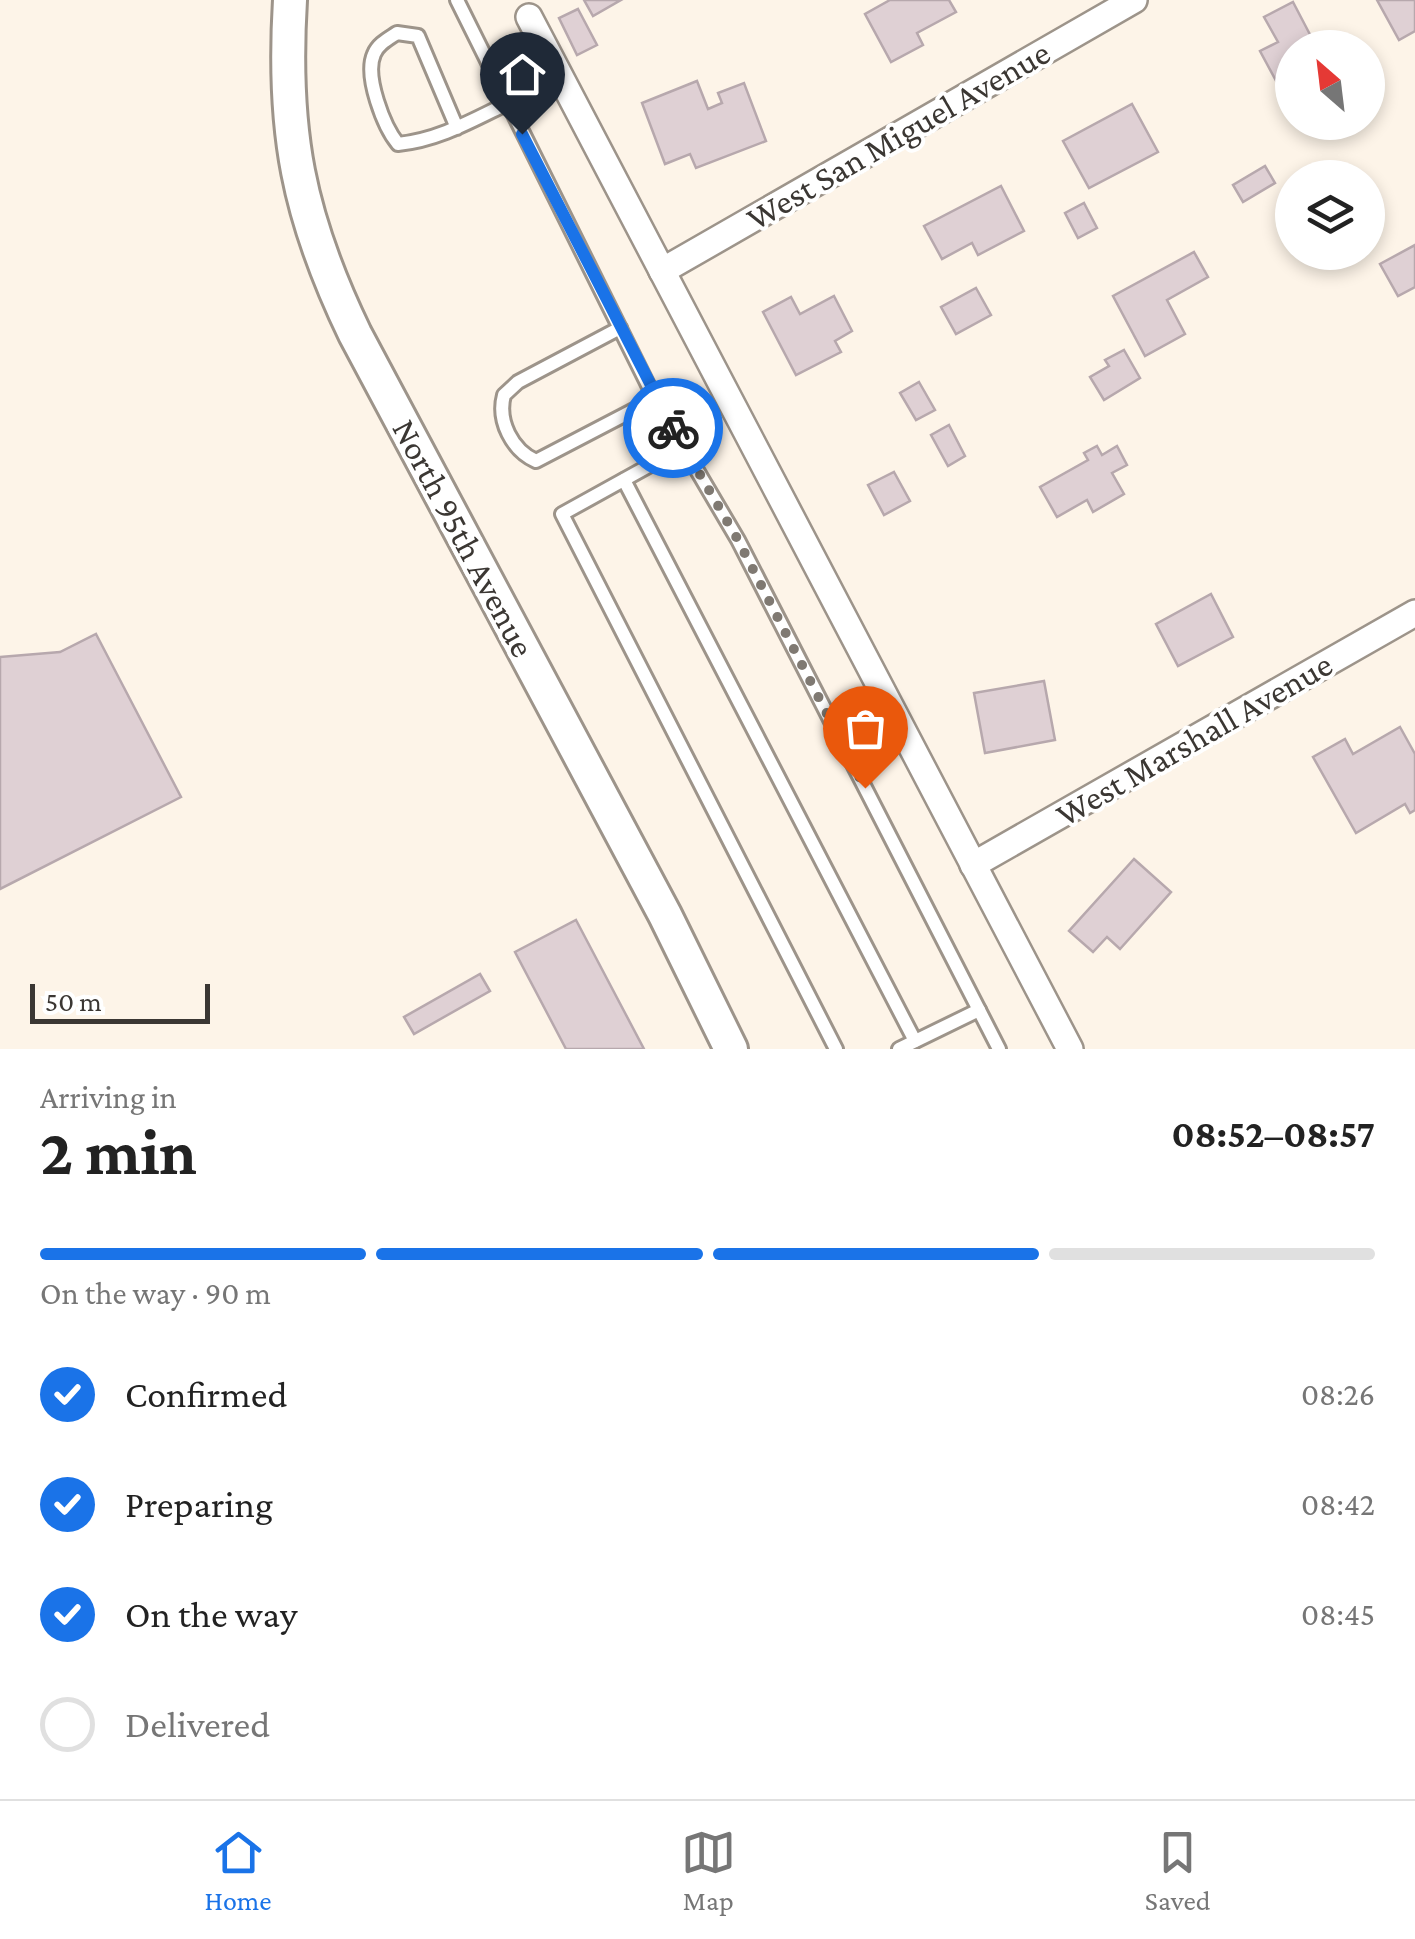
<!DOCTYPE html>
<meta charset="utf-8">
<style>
body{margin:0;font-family:"Crimson Pro",serif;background:#f6f6f6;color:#222;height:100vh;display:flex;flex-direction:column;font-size:38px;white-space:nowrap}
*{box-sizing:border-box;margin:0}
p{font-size:32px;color:#767676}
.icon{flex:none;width:55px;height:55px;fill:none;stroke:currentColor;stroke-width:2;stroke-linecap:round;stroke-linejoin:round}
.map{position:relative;height:1049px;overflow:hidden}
.drawer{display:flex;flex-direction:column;background:#fff;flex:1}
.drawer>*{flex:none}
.needle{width:65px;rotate:332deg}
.fabs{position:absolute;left:1275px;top:30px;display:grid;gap:20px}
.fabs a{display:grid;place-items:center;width:110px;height:110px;border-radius:50%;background:#fff;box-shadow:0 5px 15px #0003;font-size:50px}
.scale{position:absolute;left:30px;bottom:25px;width:180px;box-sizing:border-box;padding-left:10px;border:5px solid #3b3733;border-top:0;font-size:28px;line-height:35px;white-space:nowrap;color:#3b3733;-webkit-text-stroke:8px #fff;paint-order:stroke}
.pin{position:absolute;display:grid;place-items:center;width:85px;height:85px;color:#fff;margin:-102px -42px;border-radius:50% 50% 50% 0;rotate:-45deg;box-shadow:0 0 10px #0007}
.pin .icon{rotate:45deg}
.courier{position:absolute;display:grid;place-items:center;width:100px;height:100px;margin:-50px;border:8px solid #1a73e8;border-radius:50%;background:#fff;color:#222;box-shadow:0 2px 12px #0007}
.overview em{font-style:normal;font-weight:700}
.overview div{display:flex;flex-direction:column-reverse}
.overview{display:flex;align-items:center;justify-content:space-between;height:170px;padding:0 40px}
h1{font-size:65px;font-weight:700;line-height:75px}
.bar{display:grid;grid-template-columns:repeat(4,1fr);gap:15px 10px;align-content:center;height:120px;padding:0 40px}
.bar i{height:12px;border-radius:8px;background:#e0e0e0}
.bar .on{background:#1a73e8}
.bar p{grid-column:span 4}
ol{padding:0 40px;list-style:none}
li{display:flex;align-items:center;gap:30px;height:110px}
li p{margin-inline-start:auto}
li .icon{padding:10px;border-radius:50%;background:#1a73e8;color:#fff;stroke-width:4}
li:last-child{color:#767676}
li i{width:55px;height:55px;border:5px solid #e0e0e0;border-radius:50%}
.tabs{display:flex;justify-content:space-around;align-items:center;height:140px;border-top:2px solid #e0e0e0;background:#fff;font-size:28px;color:#767676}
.tabs a{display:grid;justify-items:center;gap:5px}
.tabs .on{color:#1a73e8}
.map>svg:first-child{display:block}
.building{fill:#dfd0d4;stroke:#b7a8ad;stroke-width:2.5}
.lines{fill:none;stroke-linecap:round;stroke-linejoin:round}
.service-casing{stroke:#9d948a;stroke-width:18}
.minor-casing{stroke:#9d948a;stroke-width:30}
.tertiary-casing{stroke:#9d948a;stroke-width:38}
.service{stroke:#fff;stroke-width:12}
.minor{stroke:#fff;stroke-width:25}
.tertiary{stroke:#fff;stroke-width:32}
.done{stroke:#7f7972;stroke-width:10;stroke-dasharray:0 18}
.route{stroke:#1a73e8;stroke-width:12}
.labels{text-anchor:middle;stroke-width:8;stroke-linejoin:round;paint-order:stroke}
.street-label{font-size:35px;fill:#3b3733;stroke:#fff}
</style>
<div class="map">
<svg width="1415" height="1049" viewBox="0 0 1415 1049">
<rect width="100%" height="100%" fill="#fdf4e8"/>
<g class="building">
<path d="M 584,0 L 621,0 L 593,16 Z"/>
<path d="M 890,0 L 949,0 L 956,12 L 917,33 L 923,45 L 891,62 L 865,14 Z"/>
<path d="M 1377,0 L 1415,0 L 1415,31 L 1399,40 Z"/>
<path d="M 1293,2 L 1317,48 L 1292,48 L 1292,84 L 1281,90 L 1260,51 L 1278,42 L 1264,17 Z"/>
<path d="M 578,9 L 597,45 L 577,55 L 559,18 Z"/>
<path d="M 697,81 L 708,109 L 722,103 L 718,93 L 744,83 L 766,141 L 696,168 L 690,154 L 665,164 L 642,103 Z"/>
<path d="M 1132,104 L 1158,152 L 1089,188 L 1063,141 Z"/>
<path d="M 1265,166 L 1275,183 L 1243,202 L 1233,185 Z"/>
<path d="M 1001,186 L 1024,231 L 978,255 L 972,243 L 942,259 L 924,226 Z"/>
<path d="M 1084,203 L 1097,228 L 1078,238 L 1065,213 Z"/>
<path d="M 1415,245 L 1415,287 L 1398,296 L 1380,264 Z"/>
<path d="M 1194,252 L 1208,277 L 1167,300 L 1185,334 L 1145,356 L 1113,296 Z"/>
<path d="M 976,288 L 991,315 L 956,334 L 941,307 Z"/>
<path d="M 834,296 L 852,331 L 835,341 L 841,352 L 796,375 L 763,312 L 791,297 L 800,314 Z"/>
<path d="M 1124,350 L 1140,378 L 1104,400 L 1090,377 L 1109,366 L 1105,360 Z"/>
<path d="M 919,382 L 935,410 L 916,420 L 900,393 Z"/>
<path d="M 949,425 L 965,456 L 948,466 L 931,435 Z"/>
<path d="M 1097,446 L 1102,455 L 1117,446 L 1127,465 L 1112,473 L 1124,494 L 1093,512 L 1087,500 L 1057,517 L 1040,487 L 1088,460 L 1084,453 Z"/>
<path d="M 894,472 L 910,501 L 884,515 L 868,485 Z"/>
<path d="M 1211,594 L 1233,637 L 1178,666 L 1156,624 Z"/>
<path d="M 96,634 L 181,797 L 0,889 L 0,657 L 60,652 Z"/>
<path d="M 1044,681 L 1055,740 L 985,753 L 974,693 Z"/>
<path d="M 1400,727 L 1415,754 L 1415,810 L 1410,813 L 1405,804 L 1356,833 L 1313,757 L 1345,739 L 1353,754 Z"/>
<path d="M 1134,859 L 1171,892 L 1120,949 L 1107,937 L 1093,952 L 1069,931 Z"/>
<path d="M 576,920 L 644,1049 L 566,1049 L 515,952 Z"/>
<path d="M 480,974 L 490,991 L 414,1034 L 404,1017 Z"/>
</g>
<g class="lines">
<defs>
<g id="service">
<path d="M 457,0 L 655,399 L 738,540 L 999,1049"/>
<path d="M 457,128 L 418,36 L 397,33 C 388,39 378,44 374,54 C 364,76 384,127 398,144 C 438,140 471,121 506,104"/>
<path d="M 620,328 L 518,382 L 504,395 C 497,421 512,450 536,461 L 655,399"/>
<path d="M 683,447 L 562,514 L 836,1049"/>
<path d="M 624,480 L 915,1041"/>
<path d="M 899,1049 L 979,1010"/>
</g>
<g id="minor">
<path d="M 529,17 L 1070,1049"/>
<path d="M 662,271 L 1134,0"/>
<path d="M 973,865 L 1415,613"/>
</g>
<path id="tertiary" d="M 290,0 C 282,131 298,216 355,334 L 665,915 L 731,1049"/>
</defs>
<use href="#service" class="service-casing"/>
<use href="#minor" class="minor-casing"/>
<use href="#tertiary" class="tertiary-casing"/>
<use href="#service" class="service"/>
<use href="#minor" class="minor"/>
<use href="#tertiary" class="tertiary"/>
</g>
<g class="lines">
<path class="done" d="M 673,428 L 738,540 L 865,788"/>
<path class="route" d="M 522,134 L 673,428"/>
</g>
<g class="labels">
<g class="street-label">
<text transform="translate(898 135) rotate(-30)" y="12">West San Miguel Avenue</text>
<text transform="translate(464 538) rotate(62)" y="12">North 95th Avenue</text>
<text transform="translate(1194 739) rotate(-30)" y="12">West Marshall Avenue</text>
</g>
</g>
</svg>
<div class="fabs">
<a><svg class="needle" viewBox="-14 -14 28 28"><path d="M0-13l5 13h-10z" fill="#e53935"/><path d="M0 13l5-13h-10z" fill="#767676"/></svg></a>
<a><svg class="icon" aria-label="layers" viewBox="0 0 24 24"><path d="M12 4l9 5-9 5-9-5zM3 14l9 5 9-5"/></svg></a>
</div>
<div class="scale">50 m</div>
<div class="pin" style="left:865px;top:788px;background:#ea580c"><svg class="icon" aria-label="bag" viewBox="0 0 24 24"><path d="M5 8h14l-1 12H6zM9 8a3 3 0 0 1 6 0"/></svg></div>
<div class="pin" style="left:522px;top:134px;background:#1f2937"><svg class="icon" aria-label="home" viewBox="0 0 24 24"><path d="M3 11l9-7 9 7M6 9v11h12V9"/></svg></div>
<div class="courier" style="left:673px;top:428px"><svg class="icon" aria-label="bike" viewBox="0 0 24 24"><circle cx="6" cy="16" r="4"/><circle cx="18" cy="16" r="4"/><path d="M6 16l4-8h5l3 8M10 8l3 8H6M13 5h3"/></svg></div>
</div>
<section class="drawer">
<div class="overview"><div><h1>2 min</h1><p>Arriving in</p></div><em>08:52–08:57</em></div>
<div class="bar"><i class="on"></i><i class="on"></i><i class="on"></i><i></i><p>On the way · 90 m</p></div>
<ol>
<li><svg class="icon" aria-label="check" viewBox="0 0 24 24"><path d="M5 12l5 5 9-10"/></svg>Confirmed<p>08:26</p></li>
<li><svg class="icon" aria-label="check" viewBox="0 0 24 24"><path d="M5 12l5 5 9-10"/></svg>Preparing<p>08:42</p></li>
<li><svg class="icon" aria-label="check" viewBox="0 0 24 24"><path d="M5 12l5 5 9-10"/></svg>On the way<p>08:45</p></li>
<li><i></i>Delivered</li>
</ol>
</section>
<nav class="tabs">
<a class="on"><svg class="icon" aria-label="home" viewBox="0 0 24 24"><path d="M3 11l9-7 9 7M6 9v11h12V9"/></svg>Home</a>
<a><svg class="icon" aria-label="map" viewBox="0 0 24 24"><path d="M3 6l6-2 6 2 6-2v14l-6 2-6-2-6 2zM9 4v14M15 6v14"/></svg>Map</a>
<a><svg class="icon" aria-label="saved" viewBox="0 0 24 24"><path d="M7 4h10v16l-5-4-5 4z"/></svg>Saved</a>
</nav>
